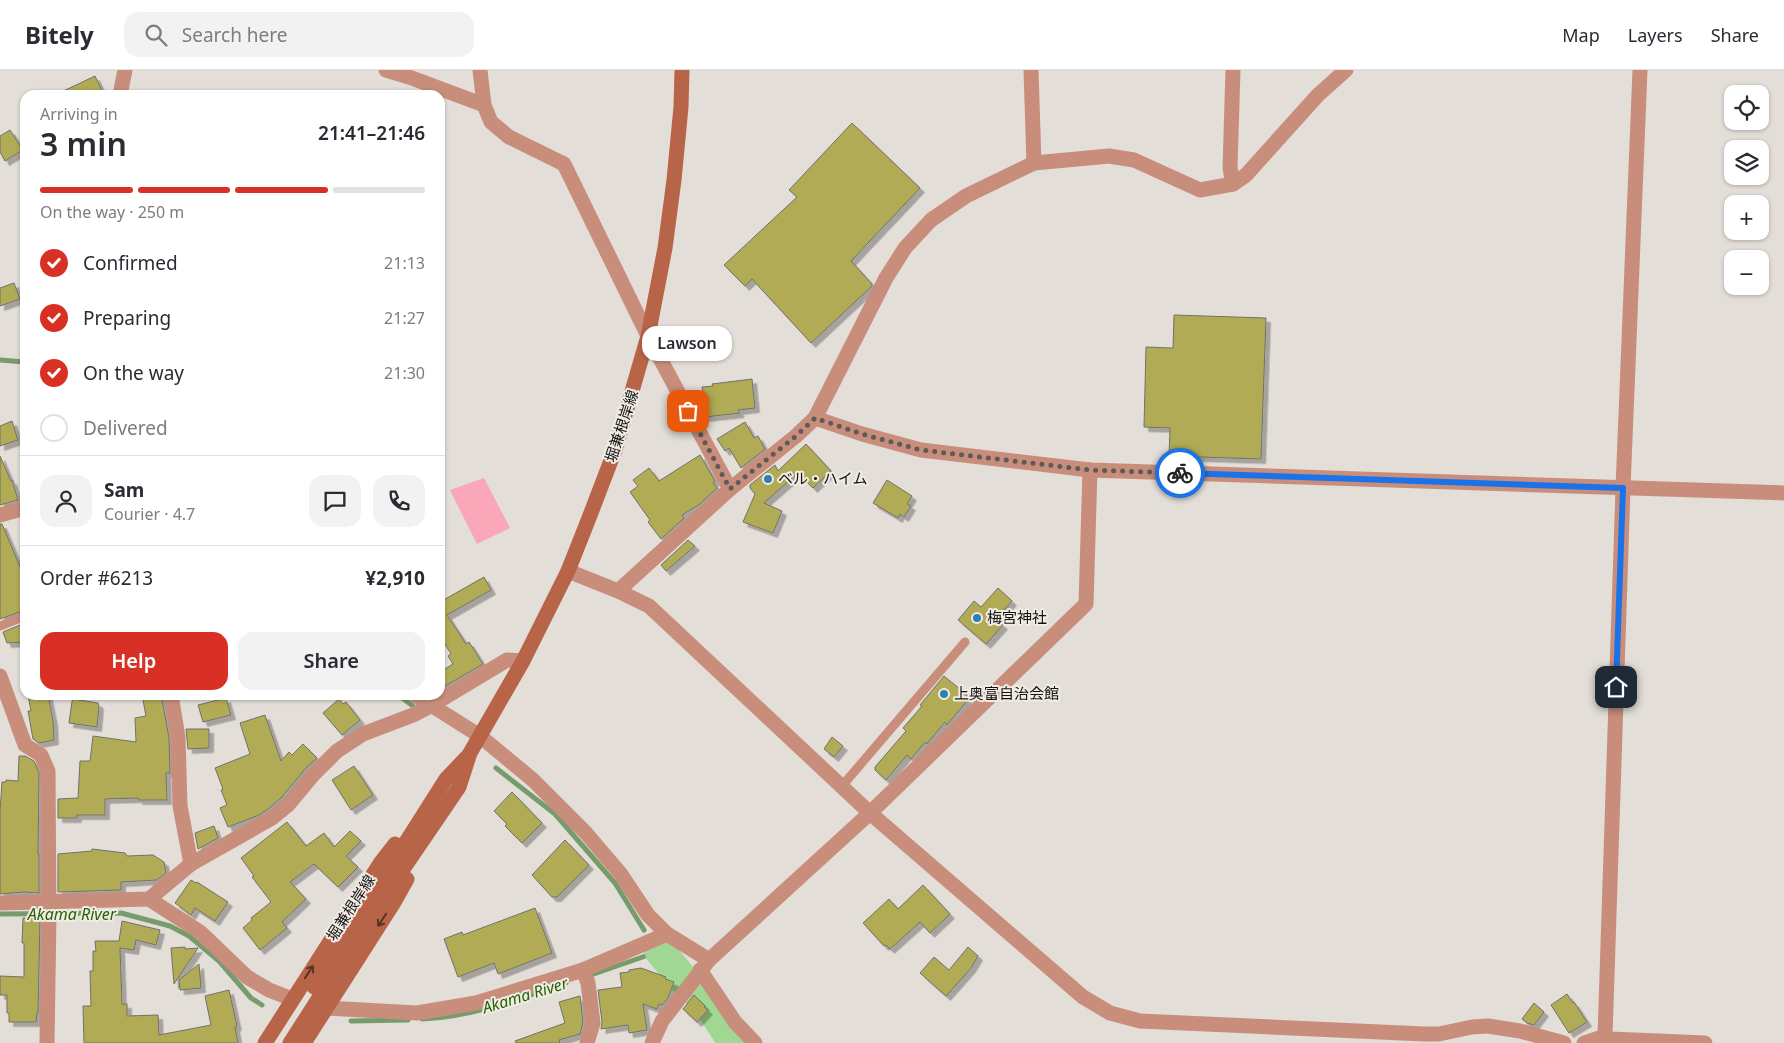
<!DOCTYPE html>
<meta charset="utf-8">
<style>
body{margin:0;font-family:"Noto Sans","Noto Sans JP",sans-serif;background:#f2f2f3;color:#2b2b33;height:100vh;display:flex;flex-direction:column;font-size:19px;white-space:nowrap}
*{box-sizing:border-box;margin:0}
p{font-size:16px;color:#7c7c81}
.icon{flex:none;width:28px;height:28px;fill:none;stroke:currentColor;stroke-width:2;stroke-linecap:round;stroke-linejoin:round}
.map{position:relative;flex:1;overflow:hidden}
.details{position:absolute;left:20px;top:20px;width:425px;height:610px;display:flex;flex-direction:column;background:#fff;border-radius:15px;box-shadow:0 1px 4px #0004}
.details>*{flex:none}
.tools{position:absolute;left:1724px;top:15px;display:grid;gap:10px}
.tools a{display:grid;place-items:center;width:45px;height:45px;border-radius:10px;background:#fff;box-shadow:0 1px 4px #0004;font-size:25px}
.pin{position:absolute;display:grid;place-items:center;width:42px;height:42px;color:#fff;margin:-21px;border-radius:10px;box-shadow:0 2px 8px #0006}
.courier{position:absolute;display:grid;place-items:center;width:50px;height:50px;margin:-25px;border:4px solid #1a73e8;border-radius:50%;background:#fff;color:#222;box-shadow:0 1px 6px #0007}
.bubble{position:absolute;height:35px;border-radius:15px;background:#fff;box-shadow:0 1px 4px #0004;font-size:16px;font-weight:600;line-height:35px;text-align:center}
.summary em{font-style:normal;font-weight:600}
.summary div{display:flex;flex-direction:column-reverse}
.summary{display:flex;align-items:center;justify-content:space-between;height:85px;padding:0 20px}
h1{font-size:32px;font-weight:600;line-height:38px}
.bar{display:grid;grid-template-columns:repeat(4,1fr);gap:8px 5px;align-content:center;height:60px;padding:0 20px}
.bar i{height:6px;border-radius:4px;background:#e1e1e2}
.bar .selected{background:#d93025}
.bar p{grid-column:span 4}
.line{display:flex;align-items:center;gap:12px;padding:0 20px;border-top:1px solid #e1e1e2}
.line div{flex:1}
.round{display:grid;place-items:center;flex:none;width:52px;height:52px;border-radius:15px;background:#f2f2f3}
ol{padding:0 20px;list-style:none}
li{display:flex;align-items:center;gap:15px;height:55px}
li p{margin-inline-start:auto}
li .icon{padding:5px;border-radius:50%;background:#d93025;color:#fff;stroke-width:4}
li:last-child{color:#7c7c81}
li i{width:28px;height:28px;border:2px solid #e1e1e2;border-radius:50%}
.button{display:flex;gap:10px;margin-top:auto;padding:10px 20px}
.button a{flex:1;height:58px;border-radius:15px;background:#d93025;color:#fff;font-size:20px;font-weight:600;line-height:58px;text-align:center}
.button a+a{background:#f2f2f3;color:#2b2b33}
header{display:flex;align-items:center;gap:30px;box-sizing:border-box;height:70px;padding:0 25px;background:#fff;border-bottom:1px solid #e1e1e2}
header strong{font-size:24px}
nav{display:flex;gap:28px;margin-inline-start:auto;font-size:18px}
.search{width:350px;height:45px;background:#f2f2f3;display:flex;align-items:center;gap:12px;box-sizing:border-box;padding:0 18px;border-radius:15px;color:#7c7c81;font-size:19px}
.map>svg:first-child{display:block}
.green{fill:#f9a7b9}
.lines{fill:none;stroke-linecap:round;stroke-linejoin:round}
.stream{stroke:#769c6b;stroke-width:5}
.river{stroke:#a0d792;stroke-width:31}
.building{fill:#b1ab55;stroke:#71716a;filter:url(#shadow)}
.service{stroke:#c88e7b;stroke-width:9}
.minor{stroke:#c88e7b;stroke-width:15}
.secondary{stroke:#b86449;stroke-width:15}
.oneway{stroke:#563327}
.done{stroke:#5d5a57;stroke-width:5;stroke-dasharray:0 9}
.route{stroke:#1a73e8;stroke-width:6}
.poi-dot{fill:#2f7fb1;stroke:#f1ebe5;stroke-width:2}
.labels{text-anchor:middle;stroke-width:4;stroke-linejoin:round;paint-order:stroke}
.street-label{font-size:15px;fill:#151311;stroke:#f1ebe5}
.poi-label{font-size:15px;fill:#151311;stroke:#f1ebe5;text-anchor:start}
.water-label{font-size:16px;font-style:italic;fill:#216503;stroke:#f1ebe5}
</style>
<header>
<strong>Bitely</strong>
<div class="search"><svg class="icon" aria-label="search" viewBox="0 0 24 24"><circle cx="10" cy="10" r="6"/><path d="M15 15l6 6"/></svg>Search here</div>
<nav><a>Map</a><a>Layers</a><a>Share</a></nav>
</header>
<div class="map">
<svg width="1784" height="973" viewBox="0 0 1784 973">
<defs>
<filter id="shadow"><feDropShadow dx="4.5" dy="4.5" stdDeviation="0" flood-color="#0004"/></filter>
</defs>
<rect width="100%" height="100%" fill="#e3ded8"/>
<path class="green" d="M 484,408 L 510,458 L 477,474 L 450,420 Z"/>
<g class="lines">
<g class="stream">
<path d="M 0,290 L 25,292"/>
<path d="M 398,625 L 413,636"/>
<path d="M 496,698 L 555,744 L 615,813 L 644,860"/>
<path d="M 0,844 L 121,843 L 170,856 L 189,866 L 219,891 L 251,928 L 262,935"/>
<path d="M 588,906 L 660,881"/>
<path d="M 422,949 C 471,947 519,929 566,913"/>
<path d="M 351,951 L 408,950"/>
</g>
<g class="river">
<path d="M 660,881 L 682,908"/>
<path d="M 696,921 L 706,930 L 734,973"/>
</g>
</g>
<g class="building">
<path d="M 95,6 L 104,25 L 55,25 Z"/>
<path d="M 852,53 L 920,118 L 851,191 L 872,214 L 872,216 L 811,273 L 752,209 L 745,216 L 724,195 L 797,127 L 789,120 Z"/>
<path d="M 10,60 L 23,80 L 5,91 L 0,82 L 0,66 Z"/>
<path d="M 14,213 L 20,229 L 0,236 L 0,218 Z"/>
<path d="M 1174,245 L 1266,248 L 1261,389 L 1169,386 L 1170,358 L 1144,357 L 1146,277 L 1173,278 Z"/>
<path d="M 752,309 L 755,338 L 738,340 L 740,343 L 705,347 L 702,317 L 713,316 L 712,314 Z"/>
<path d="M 12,351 L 18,370 L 0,376 L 0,356 Z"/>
<path d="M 745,352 L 754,368 L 758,366 L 765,379 L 741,398 L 729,378 L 725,381 L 717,369 Z"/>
<path d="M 806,374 L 831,401 L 813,418 L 798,403 L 764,433 L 782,441 L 773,463 L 743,452 L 755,424 L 750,418 L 750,415 L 775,395 L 778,401 Z"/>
<path d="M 700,385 L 715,411 L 713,413 L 717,418 L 700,434 L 682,445 L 684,448 L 661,469 L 648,452 L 650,450 L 630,422 L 638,416 L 633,410 L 649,398 L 659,411 Z"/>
<path d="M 0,386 L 11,411 L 12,410 L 18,430 L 0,435 Z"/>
<path d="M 887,410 L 912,426 L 907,434 L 911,436 L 904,447 L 900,444 L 898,448 L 873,433 Z"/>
<path d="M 0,454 L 2,454 L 25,508 L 25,540 L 0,549 Z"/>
<path d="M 688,470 L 695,476 L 666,501 L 661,495 Z"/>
<path d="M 484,507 L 491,520 L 447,545 L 466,574 L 469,572 L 483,594 L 440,619 L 440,602 L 453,594 L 448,586 L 451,584 L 440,566 L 440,532 Z"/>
<path d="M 998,518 L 1012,531 L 996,549 L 1003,555 L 986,574 L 958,550 L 974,531 L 981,537 Z"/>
<path d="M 25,553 L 25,572 L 7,573 L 3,562 Z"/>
<path d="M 944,606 L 967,625 L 967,631 L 947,655 L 945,652 L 927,674 L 925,672 L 911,689 L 907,685 L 886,710 L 875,700 L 875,697 L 906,661 L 903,658 L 922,636 L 920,635 Z"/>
<path d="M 28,625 L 48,625 L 53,651 L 54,670 L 39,673 L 33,669 L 28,641 L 31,641 Z"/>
<path d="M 142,625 L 161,625 L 162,629 L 169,668 L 170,703 L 166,703 L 167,730 L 138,730 L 138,728 L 105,729 L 105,745 L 77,745 L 77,748 L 58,748 L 58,729 L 78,728 L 80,691 L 90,691 L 93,666 L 136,672 L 135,648 L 146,646 Z"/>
<path d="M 226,628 L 231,645 L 203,652 L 198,635 Z"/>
<path d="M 74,629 L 98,633 L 99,636 L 97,657 L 69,653 L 72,631 Z"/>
<path d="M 339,629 L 343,634 L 346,632 L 360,650 L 342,665 L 323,643 Z"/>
<path d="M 265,645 L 281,691 L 289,682 L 292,685 L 303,674 L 317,688 L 306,698 L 281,728 L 267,740 L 257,746 L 228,757 L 220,738 L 227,735 L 221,720 L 223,719 L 215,698 L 250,684 L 240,653 Z"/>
<path d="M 186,659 L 209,659 L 209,678 L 188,679 Z"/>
<path d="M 832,667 L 843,676 L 834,687 L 824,679 Z"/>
<path d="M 19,686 L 25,686 L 34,691 L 39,703 L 38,784 L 39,784 L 39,823 L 24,822 L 0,824 L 0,742 L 2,712 L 6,712 L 6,710 L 18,711 Z"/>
<path d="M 354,696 L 373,725 L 351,740 L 332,710 Z"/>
<path d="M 512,722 L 542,753 L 522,773 L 505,756 L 507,754 L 494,741 Z"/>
<path d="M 287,752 L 306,776 L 324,763 L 334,777 L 350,761 L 361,771 L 346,786 L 358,797 L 338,817 L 314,794 L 290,812 L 306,829 L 282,852 L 287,858 L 260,880 L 243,858 L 252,850 L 251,848 L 271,832 L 252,807 L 254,806 L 241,788 Z"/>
<path d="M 214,756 L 218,768 L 198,779 L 195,763 Z"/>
<path d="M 565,770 L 589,795 L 557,827 L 552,827 L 532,805 Z"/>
<path d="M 92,779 L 125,783 L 127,786 L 153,785 L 164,792 L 166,803 L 157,810 L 121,812 L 121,820 L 58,822 L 58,784 L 92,781 Z"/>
<path d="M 191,810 L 196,813 L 197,812 L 228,832 L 215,851 L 195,838 L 191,845 L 175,833 Z"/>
<path d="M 923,815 L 950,844 L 930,863 L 920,852 L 890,879 L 886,875 L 884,876 L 863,853 L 889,829 L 898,839 Z"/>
<path d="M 535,838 L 552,883 L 498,904 L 494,893 L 458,907 L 444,869 L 462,862 L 463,865 Z"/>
<path d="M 23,848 L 40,849 L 38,943 L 37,943 L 36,952 L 9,952 L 9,943 L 7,943 L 7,925 L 0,925 L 0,906 L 24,907 L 24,873 L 22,873 Z"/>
<path d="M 122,851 L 160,860 L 156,875 L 136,870 L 134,880 L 120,878 L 122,934 L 127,934 L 127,946 L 158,945 L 159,965 L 211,955 L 205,926 L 229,920 L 237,956 L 235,957 L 238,973 L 84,973 L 83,936 L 91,936 L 90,901 L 93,901 L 93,881 L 96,881 L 95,871 L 119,871 Z"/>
<path d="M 185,877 L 185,879 L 198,878 L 174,914 L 171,878 Z"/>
<path d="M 968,877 L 978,886 L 971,898 L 946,926 L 920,903 L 934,887 L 949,900 Z"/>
<path d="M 199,894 L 201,918 L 180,920 L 179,910 Z"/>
<path d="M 641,898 L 666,907 L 665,909 L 674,912 L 668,928 L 662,935 L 659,934 L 657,939 L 643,934 L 647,960 L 629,963 L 628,955 L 601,959 L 602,952 L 598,920 L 622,917 L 620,903 L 629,902 L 629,900 Z"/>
<path d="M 1567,924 L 1573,933 L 1574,932 L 1587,952 L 1569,963 L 1551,935 Z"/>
<path d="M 694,925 L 705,936 L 704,937 L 708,940 L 697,952 L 683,939 Z"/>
<path d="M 580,926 L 583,952 L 580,964 L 559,970 L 560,973 L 516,973 L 515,971 L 565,953 L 559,932 Z"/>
<path d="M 1534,933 L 1544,942 L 1534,955 L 1527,953 L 1522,949 Z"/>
</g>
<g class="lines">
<g class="service">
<path d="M 0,556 L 25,546"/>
<path d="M 842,716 L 965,572"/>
</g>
<g class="minor">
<path d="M 386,0 L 409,7 L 484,35"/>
<path d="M 480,0 L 484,35 L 491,52 L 509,67 L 564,94 L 648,266 L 730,419"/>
<path d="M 1031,0 L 1034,93"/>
<path d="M 1233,0 L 1230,98 L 1233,114"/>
<path d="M 120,25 L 125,0"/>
<path d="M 815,348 L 862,364 L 921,380 L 1090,400 L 1784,423"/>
<path d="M 0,445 L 25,438"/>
<path d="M 568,501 L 618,521 L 649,536 L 870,743 L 1083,927 L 1110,943 L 1140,951 L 1424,964 L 1439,964 L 1472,957 L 1488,956 L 1520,961 L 1564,973"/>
<path d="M 618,521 L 730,419 L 796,366 L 815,348 L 886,208 L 905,178 L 931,150 L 966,126 L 1034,93 L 1109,86 L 1134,90 L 1200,120 L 1233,114 L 1246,105 L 1318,25 L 1346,0"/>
<path d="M 0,606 L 25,675 L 41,685 L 48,701 L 49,846 L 47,973"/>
<path d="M 171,625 L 178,667 L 180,736 L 191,794"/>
<path d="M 415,625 L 480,666 L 533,710 L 585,762 L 620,803 L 648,845 L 667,864 L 709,890"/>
<path d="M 149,829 L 200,862 L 247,907 L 269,920 L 292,929"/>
<path d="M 0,833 L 149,829 L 191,794 L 272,748 L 288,735 L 313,705 L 337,681 L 363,664 L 413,645 L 432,635 L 507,590 L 523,591"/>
<path d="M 583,900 L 588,913 L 593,953 L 587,973"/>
<path d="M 700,900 L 735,952 L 755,973"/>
<path d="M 326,938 L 417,943 L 476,933 L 583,900 L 667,864"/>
<path d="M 1605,966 L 1623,418 L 1640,0"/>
<path d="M 652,973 L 662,951 L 709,890 L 870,743 L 1086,534 L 1090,400"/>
<path d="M 1584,973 L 1605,966 L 1610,969 L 1705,973"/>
</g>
<g class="secondary">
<path d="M 314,917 L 446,709 L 467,687"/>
<path d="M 265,973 L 381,792 L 395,774"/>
<path d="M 290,973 L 382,830 L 459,717 L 470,683 L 523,591 L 568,501 L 589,448 L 615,380 L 648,266 L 665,178 L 674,110 L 681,37 L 682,0"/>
<path d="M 304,973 L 393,834 L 407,809"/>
</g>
</g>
<defs><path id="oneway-shaft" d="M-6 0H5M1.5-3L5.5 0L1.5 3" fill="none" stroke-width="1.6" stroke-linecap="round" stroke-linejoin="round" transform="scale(1.25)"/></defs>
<g class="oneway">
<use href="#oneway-shaft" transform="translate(382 850) rotate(123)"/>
<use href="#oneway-shaft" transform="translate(309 902) rotate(-57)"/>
</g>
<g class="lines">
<path class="done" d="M 688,341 L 730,419 L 796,366 L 815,348 L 862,364 L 921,380 L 1090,400 L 1180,403"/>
<path class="route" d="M 1180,403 L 1623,418 L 1616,617"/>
</g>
<g class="poi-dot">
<circle cx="768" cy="409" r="5"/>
<circle cx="977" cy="548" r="5"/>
<circle cx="944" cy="624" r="5"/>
</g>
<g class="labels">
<g class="street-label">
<text transform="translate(622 356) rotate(-72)" y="5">堀兼根岸線</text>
<text transform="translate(351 838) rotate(-57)" y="5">堀兼根岸線</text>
</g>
<g class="poi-label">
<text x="778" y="414">ベル・ハイム</text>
<text x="987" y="553">梅宮神社</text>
<text x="954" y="629">上奥富自治会館</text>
</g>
<g class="water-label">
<text x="72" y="850">Akama River</text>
<text transform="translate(525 925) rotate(-17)" y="6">Akama River</text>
</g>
</g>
</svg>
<div class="tools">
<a><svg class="icon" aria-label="locate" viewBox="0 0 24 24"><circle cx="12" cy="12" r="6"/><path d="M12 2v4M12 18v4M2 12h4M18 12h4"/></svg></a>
<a><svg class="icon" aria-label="layers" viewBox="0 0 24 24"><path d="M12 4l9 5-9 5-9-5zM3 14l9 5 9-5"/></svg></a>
<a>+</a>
<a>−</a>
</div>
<div class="pin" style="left:688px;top:341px;background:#ea580c"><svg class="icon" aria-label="bag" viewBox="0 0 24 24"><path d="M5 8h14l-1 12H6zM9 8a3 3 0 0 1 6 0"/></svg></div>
<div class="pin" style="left:1616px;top:617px;background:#1f2937"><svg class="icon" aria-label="home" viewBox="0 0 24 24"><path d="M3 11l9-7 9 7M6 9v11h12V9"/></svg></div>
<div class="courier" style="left:1180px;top:403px"><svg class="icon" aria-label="bike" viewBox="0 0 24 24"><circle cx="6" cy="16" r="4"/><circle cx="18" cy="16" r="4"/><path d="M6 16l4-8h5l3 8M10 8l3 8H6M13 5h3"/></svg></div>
<div class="bubble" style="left:642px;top:256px;width:90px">Lawson</div>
<section class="details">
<div class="summary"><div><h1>3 min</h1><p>Arriving in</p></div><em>21:41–21:46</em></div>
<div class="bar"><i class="selected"></i><i class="selected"></i><i class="selected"></i><i></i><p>On the way · 250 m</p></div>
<ol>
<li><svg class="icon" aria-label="check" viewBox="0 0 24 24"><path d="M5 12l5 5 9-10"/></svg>Confirmed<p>21:13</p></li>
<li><svg class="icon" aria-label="check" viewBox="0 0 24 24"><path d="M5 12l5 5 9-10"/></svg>Preparing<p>21:27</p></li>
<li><svg class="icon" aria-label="check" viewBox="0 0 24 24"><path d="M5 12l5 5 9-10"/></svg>On the way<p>21:30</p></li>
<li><i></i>Delivered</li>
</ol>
<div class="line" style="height:90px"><a class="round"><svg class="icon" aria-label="person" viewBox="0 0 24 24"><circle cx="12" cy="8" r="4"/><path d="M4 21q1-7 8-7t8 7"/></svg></a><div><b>Sam</b><p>Courier · 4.7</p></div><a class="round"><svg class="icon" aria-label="chat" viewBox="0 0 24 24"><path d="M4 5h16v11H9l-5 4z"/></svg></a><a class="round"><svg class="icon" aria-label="phone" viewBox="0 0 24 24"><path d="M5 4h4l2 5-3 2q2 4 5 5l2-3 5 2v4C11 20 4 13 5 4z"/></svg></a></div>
<div class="line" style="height:65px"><div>Order #6213</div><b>¥2,910</b></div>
<div class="button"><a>Help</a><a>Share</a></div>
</section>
</div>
